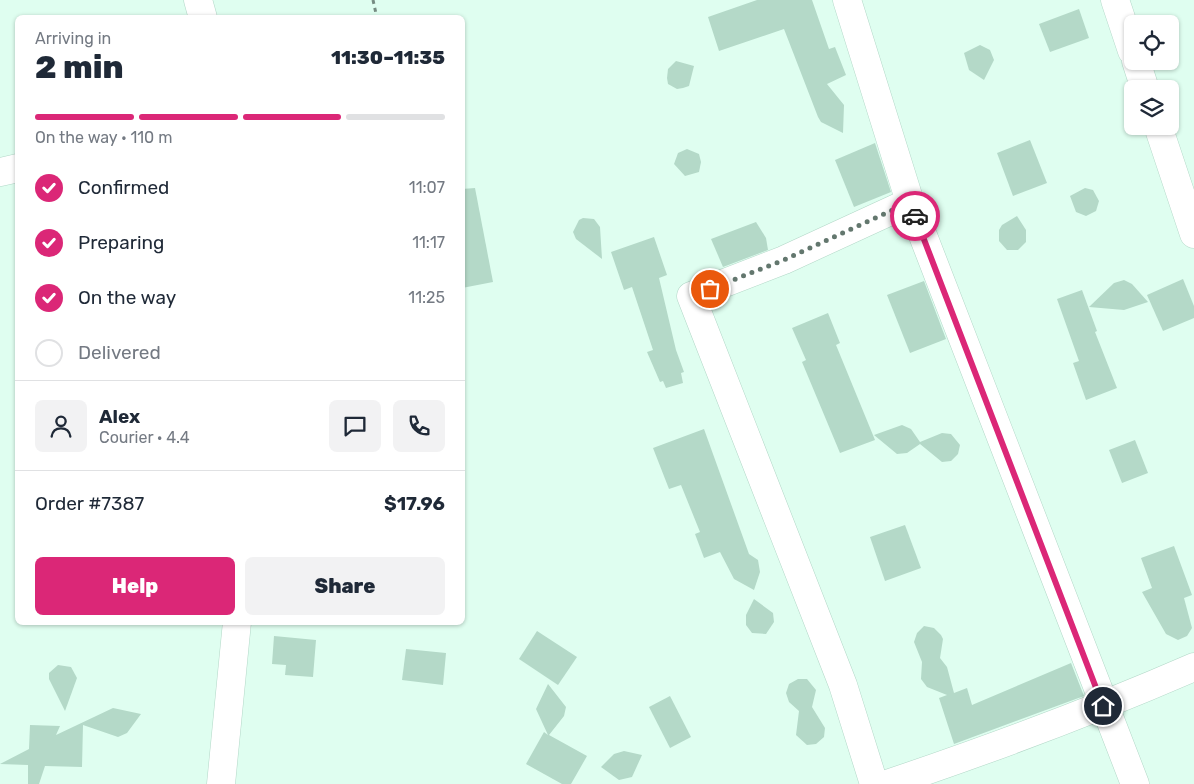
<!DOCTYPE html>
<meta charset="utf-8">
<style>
body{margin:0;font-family:Rubik,sans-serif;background:#f2f2f3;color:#1f2937;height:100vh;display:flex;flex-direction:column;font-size:19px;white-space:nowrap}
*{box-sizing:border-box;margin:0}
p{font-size:16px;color:#747a83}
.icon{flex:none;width:28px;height:28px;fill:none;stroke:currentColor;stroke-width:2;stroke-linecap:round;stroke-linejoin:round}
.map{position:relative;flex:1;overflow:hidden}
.sheet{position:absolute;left:15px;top:15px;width:450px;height:610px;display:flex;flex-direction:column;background:#fff;border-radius:8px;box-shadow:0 1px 4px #0004}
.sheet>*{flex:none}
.fabs{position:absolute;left:1124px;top:15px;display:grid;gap:10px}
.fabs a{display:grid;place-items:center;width:55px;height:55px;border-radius:8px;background:#fff;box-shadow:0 1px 4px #0004;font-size:25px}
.pin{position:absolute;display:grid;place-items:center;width:42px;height:42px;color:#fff;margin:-21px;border:2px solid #fff;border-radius:50%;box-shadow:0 1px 5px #0007}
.courier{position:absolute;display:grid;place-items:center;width:50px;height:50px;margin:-25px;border:4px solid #db2777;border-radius:50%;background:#fff;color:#222;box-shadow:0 1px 6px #0007}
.summary em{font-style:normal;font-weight:800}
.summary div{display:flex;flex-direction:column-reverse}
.summary{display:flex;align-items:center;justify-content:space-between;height:85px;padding:0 20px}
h1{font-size:32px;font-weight:800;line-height:38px}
.bar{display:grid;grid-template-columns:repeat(4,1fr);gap:8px 5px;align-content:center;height:60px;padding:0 20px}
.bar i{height:6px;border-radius:4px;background:#e0e1e3}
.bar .selected{background:#db2777}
.bar p{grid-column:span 4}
.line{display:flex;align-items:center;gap:12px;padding:0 20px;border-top:1px solid #e0e1e3}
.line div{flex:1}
.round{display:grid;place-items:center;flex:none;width:52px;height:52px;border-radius:8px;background:#f2f2f3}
ol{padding:0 20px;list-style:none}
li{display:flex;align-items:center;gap:15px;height:55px}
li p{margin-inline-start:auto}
li .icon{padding:5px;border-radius:50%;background:#db2777;color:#fff;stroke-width:4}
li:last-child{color:#747a83}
li i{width:28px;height:28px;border:2px solid #e0e1e3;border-radius:50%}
.primary-button{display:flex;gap:10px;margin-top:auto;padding:10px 20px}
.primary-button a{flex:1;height:58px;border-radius:8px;background:#db2777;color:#fff;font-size:20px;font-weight:800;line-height:58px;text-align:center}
.primary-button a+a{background:#f2f2f3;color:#1f2937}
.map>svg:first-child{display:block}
.building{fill:#b4d9c8}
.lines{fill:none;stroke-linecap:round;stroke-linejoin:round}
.minor-casing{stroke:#b2d7c7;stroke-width:29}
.path{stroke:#768c82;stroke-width:3;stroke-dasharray:4 4;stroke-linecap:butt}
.minor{stroke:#fff;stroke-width:28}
.done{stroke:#63776e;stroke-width:5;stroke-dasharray:0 9}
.route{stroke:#db2777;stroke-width:6}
</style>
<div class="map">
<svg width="1194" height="784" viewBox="0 0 1194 784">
<rect width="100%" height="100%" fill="#dffef0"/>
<g class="building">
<path d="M 757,0 L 812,0 L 829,49 L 835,47 L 846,75 L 827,84 L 844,105 L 843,133 L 821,122 L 818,117 L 784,29 L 719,51 L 708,17 Z"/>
<path d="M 1079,9 L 1089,38 L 1050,52 L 1039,24 Z"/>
<path d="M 980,45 L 990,50 L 994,60 L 984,80 L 969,70 L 964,53 Z"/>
<path d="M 676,61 L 694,66 L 689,86 L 683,88 L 677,89 L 668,84 L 667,78 L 668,69 Z"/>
<path d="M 1030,140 L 1047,183 L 1013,196 L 997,153 Z"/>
<path d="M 875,143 L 891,192 L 854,207 L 835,160 Z"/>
<path d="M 687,149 L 699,154 L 701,162 L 699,172 L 685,176 L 674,164 L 678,153 Z"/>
<path d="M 475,188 L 493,282 L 462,288 L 462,189 Z"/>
<path d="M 1085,188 L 1093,190 L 1099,201 L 1096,211 L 1086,216 L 1076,212 L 1070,196 Z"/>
<path d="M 1017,216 L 1026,230 L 1026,242 L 1018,250 L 1007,250 L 999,241 L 999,230 L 1002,225 Z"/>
<path d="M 583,218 L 594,219 L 600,227 L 602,259 L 576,239 L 573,232 L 579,220 Z"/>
<path d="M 756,222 L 766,238 L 768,250 L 723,267 L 711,239 Z"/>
<path d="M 654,237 L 667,275 L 659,278 L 676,350 L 684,372 L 681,373 L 683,383 L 666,388 L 663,381 L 660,382 L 647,352 L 653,350 L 632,287 L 624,290 L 611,252 Z"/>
<path d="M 1183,279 L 1194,306 L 1194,318 L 1163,331 L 1147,295 Z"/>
<path d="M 1124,280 L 1132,284 L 1148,302 L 1124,310 L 1089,307 L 1114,283 Z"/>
<path d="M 924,281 L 946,339 L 910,353 L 887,295 Z"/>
<path d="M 1082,290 L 1097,331 L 1095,332 L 1117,388 L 1086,400 L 1073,363 L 1079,361 L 1057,299 Z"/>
<path d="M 828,313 L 840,343 L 836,345 L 875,440 L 840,453 L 802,362 L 806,360 L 792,328 Z"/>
<path d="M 902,425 L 911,429 L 920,442 L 942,433 L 951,434 L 960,445 L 958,454 L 951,461 L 942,462 L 920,444 L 907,453 L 897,454 L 874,435 Z"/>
<path d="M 704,429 L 749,554 L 758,560 L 760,572 L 754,590 L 734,579 L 720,552 L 704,558 L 695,534 L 700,532 L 681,485 L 669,489 L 653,448 Z"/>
<path d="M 1135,440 L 1148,473 L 1122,483 L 1109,450 Z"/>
<path d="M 905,525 L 921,568 L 885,581 L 870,537 Z"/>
<path d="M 1174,546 L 1192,595 L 1184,598 L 1192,628 L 1187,636 L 1178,640 L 1166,634 L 1142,592 L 1152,588 L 1141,558 Z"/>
<path d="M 754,599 L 773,613 L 774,622 L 766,634 L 752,633 L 746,625 L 746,615 Z"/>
<path d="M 924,626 L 934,628 L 941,635 L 943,639 L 940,658 L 947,667 L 954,693 L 967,688 L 972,705 L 1071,663 L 1084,696 L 954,744 L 939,698 L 947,695 L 927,687 L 921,679 L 922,662 L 914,642 L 917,633 Z"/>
<path d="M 537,631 L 577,657 L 558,685 L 519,659 Z"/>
<path d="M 274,636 L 316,640 L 313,677 L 285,675 L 286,665 L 272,664 Z"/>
<path d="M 406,649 L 446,653 L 443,685 L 402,680 Z"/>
<path d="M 58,665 L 71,667 L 77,678 L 65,711 L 49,679 L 49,673 Z"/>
<path d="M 798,679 L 807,679 L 816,690 L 812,707 L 825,728 L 824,737 L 816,744 L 807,745 L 796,735 L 799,711 L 789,702 L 786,693 L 789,684 Z"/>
<path d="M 548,684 L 566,707 L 564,716 L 549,735 L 587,756 L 571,784 L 562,784 L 526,764 L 544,732 L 548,735 L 536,709 Z"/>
<path d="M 670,696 L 691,737 L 670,748 L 649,707 Z"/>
<path d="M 113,708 L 141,714 L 127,733 L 118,737 L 83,725 L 82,767 L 45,766 L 39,784 L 28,784 L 28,765 L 0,764 L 29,749 L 30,725 L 60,726 L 56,735 Z"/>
<path d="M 624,751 L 642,755 L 632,777 L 619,780 L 601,767 L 614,754 Z"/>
</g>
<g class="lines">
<defs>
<g id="minor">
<path d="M 198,0 L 203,18"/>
<path d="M 847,0 L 910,202 L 1135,784"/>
<path d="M 1115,0 L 1132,51"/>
<path d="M 1136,61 L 1145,89"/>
<path d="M 1158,126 L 1194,234"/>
<path d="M 0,172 L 18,168"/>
<path d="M 221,784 L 237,622"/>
<path d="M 874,784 L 843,685 L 691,296 L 784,260 L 910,202"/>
<path d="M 887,784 C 991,749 1093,711 1194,667"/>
</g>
</defs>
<use href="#minor" class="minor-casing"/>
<path class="path" d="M 373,0 L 377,18"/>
<use href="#minor" class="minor"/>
</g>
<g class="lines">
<path class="done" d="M 710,289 L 784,260 L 910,202 L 915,216"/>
<path class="route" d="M 915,216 L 1103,706"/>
</g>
</svg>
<div class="fabs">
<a><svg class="icon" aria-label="locate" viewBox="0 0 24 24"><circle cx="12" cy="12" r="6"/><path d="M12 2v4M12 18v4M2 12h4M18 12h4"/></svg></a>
<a><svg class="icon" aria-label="layers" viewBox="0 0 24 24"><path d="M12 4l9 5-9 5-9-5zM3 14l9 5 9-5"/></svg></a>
</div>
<div class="pin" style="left:710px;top:289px;background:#ea580c"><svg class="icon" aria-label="bag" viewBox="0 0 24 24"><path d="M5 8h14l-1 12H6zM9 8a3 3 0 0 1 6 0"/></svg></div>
<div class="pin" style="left:1103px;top:706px;background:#1f2937"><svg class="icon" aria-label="home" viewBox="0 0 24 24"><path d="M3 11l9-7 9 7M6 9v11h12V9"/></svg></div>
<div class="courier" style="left:915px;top:216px"><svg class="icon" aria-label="car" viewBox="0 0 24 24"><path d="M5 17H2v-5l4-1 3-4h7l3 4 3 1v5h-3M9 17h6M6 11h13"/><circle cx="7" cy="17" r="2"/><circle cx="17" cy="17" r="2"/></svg></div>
<section class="sheet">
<div class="summary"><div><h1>2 min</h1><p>Arriving in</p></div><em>11:30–11:35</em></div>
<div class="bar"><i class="selected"></i><i class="selected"></i><i class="selected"></i><i></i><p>On the way · 110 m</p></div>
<ol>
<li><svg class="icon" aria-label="check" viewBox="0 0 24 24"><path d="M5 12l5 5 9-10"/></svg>Confirmed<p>11:07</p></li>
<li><svg class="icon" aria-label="check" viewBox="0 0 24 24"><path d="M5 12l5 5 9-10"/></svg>Preparing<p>11:17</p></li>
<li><svg class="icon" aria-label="check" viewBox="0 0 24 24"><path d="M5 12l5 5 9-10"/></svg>On the way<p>11:25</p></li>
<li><i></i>Delivered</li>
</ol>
<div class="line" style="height:90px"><a class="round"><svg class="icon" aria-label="person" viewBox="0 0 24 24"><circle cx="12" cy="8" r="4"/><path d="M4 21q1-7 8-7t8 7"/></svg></a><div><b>Alex</b><p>Courier · 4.4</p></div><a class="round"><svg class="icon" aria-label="chat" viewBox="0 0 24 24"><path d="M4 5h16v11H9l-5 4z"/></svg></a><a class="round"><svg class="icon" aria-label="phone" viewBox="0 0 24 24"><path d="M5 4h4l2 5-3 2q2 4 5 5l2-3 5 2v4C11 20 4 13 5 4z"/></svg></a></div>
<div class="line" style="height:65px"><div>Order #7387</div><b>$17.96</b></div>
<div class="primary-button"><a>Help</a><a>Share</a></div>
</section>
</div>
